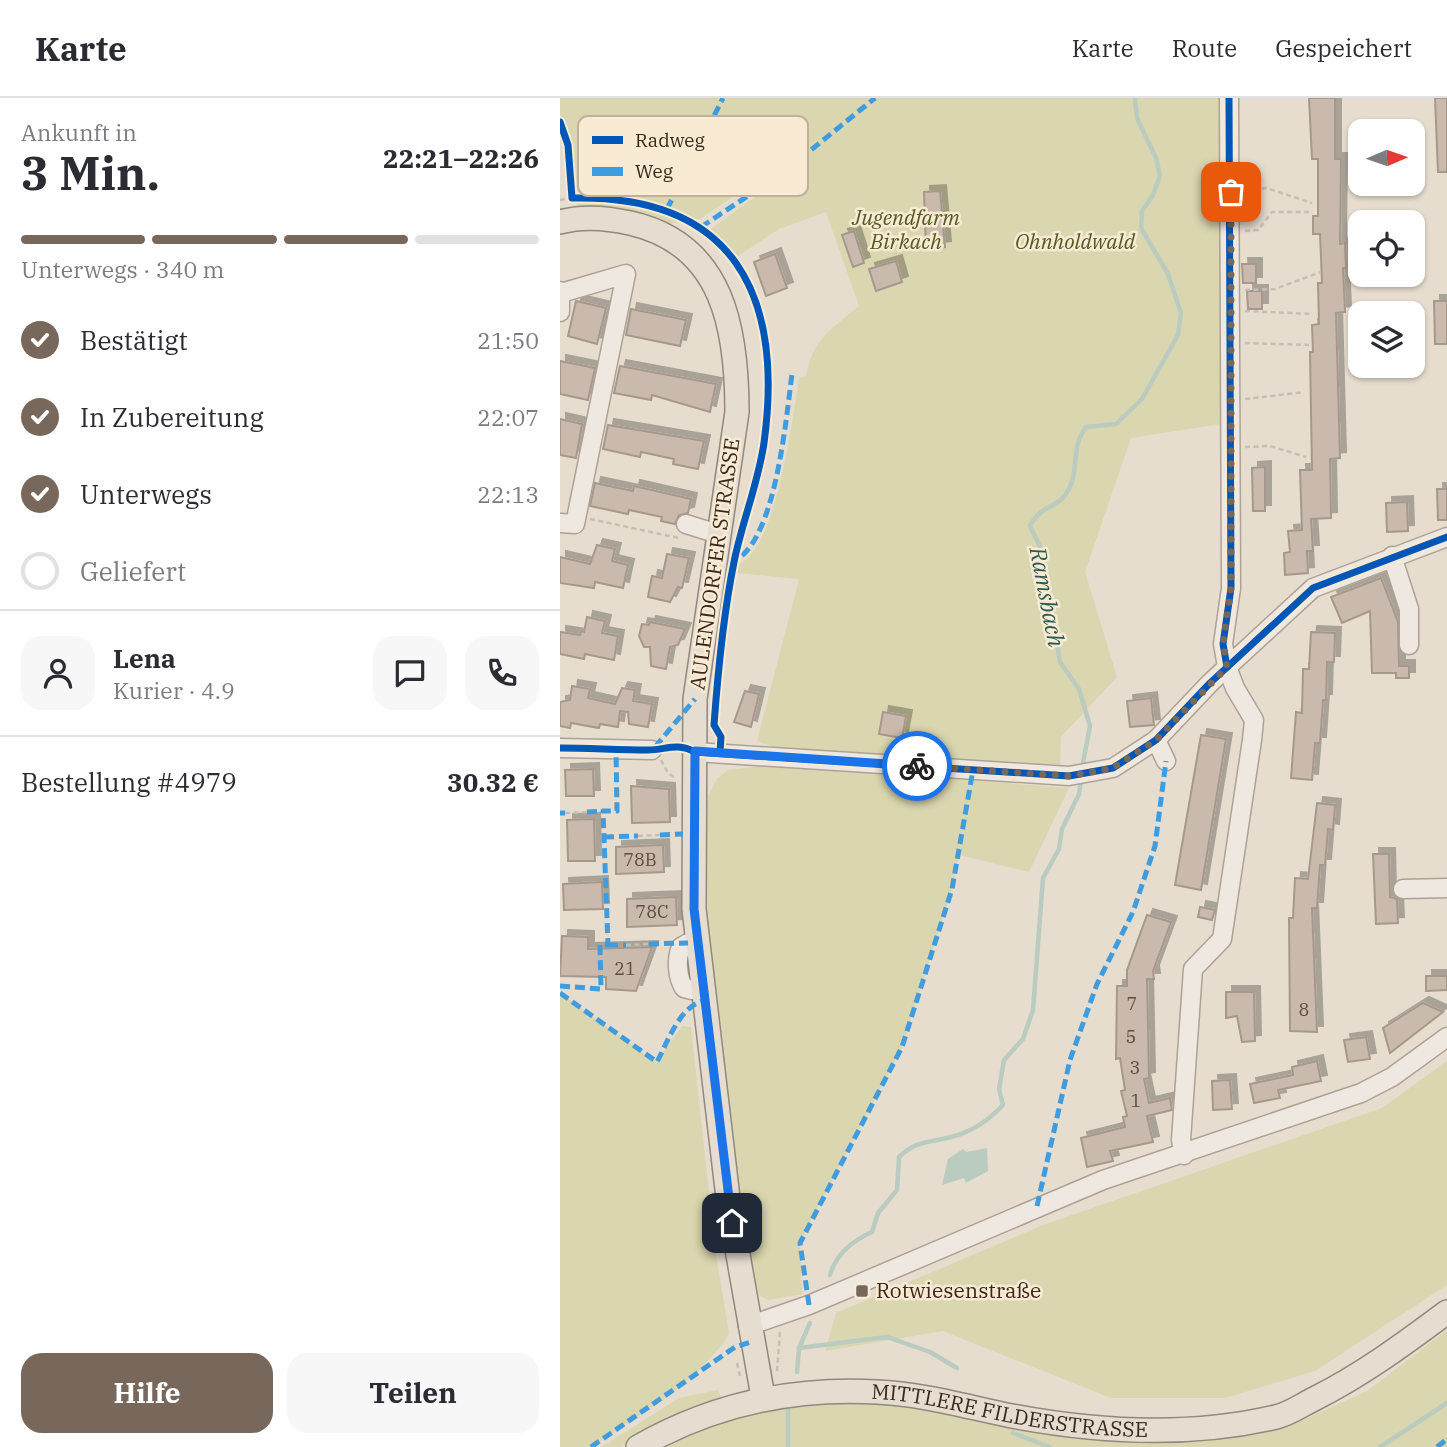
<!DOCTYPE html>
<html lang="de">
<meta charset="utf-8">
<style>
body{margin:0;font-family:"IBM Plex Serif",serif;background:#f7f7f7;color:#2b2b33;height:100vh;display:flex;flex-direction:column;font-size:26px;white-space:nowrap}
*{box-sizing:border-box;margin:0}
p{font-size:23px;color:#7c7c81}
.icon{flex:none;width:38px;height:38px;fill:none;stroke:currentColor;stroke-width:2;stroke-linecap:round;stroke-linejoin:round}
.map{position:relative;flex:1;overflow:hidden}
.details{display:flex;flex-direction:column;background:#fff;width:560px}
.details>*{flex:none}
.needle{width:46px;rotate:88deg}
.tools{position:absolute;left:788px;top:21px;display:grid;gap:14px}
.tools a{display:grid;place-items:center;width:77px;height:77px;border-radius:14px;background:#fff;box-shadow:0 2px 5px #0004;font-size:35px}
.pin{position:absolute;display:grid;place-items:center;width:60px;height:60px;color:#fff;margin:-30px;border-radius:14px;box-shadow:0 4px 10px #0006}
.courier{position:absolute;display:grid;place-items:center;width:70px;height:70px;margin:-35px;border:5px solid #1a73e8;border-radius:50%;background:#fff;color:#222;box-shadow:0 2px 9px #0007}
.headline em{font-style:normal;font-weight:700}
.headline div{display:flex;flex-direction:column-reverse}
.headline{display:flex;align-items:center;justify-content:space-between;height:119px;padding:0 21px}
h1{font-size:46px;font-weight:700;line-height:52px}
.bar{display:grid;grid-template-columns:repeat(4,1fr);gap:10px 7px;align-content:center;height:84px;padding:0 21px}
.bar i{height:9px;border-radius:5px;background:#e1e1e2}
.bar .current{background:#78685b}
.bar p{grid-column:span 4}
.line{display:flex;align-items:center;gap:18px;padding:0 21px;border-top:2px solid #e1e1e2}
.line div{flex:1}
.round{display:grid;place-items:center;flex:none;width:74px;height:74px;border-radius:21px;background:#f7f7f7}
ol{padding:0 21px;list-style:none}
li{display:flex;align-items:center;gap:21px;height:77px}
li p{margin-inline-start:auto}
li .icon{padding:7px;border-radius:50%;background:#78685b;color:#fff;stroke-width:4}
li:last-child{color:#7c7c81}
li i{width:38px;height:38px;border:4px solid #e1e1e2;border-radius:50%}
.button{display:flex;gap:14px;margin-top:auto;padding:14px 21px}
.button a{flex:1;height:80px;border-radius:21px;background:#78685b;color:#fff;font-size:28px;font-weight:700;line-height:80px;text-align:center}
.button a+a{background:#f7f7f7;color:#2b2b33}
header{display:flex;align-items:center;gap:42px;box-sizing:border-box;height:98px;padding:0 35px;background:#fff;border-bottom:2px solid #e1e1e2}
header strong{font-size:33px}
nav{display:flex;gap:38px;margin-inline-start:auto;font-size:24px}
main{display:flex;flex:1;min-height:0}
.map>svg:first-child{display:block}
.green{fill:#dad6af}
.water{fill:#b9ccbf}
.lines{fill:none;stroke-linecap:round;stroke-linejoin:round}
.stream{stroke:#b9ccbf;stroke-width:4.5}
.building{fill:#cabaae;stroke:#a7988d;stroke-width:2;filter:url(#shadow)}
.minor-casing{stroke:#aca296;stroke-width:21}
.major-casing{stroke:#91887e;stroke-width:26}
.path{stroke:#c7bfb6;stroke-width:2.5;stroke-dasharray:5 3.5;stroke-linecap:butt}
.minor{stroke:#eee8e0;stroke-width:18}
.major{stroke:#e6ddd1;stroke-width:23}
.quiet{stroke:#3f9cdf;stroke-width:5;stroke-dasharray:10 5;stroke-linecap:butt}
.cycleway-casing{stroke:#f8ead3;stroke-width:11}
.cycleway{stroke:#0057b8;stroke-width:7}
.done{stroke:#78685b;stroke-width:7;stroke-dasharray:0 12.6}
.route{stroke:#1a73e8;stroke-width:9}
.poi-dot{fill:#78685b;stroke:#f8ead3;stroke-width:2.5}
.labels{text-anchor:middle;stroke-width:5;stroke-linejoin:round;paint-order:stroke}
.number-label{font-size:18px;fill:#604d41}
.park-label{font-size:21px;font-style:italic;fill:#525a22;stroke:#f8ead3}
.street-label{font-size:21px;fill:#3c291d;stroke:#f8ead3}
.poi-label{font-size:21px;fill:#3c291d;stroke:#f8ead3;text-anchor:start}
.water-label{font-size:23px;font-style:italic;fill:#2c5d54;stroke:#f8ead3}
.key{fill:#f8ead3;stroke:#c0b09c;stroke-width:2}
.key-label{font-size:19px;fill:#3c291d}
</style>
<header>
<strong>Karte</strong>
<nav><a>Karte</a><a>Route</a><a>Gespeichert</a></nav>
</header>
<main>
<section class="details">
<div class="headline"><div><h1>3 Min.</h1><p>Ankunft in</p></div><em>22:21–22:26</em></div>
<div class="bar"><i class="current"></i><i class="current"></i><i class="current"></i><i></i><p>Unterwegs · 340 m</p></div>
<ol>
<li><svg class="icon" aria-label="check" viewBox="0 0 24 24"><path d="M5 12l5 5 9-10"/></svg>Bestätigt<p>21:50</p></li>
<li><svg class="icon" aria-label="check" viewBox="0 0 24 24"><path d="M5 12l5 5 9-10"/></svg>In Zubereitung<p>22:07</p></li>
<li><svg class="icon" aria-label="check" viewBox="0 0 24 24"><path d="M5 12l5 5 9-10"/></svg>Unterwegs<p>22:13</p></li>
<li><i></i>Geliefert</li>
</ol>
<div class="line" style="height:126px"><a class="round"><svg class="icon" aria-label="person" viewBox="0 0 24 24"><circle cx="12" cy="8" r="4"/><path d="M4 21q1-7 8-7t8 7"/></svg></a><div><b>Lena</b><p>Kurier · 4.9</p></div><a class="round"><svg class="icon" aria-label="chat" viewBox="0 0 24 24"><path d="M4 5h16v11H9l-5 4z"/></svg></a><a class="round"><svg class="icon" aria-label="phone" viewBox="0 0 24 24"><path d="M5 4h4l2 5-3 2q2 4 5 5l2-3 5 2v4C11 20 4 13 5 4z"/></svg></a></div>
<div class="line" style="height:91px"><div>Bestellung #4979</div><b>30.32 €</b></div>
<div class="button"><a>Hilfe</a><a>Teilen</a></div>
</section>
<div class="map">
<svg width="887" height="1349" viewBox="0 0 887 1349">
<defs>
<filter id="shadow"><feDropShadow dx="6" dy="-6" stdDeviation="0" flood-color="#0004"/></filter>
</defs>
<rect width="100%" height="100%" fill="#e6ddce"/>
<g class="green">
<path d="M 0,0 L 660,0 L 667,325 L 571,340 L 525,474 L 557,579 L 501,639 L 500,667 L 218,650 L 197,643 L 239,481 L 177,475 L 179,466 C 217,449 232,322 239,281 L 246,278 C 252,241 272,231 299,208 L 266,114 L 219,131 L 178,158 L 151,131 L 242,65 L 223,65 L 140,121 L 104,126 L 60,112 L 17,111 L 10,46 L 0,15 Z"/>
<path d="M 210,667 L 509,690 L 469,774 L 399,757 L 392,791 L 342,949 L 240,1144 L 242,1196 L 209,1202 L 200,1198 L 194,1183 L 177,1094 L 145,825 L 144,736 L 148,698 L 157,681 L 168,672 Z"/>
<path d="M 0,895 L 96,964 L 122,928 L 131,929 L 155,1150 L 169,1235 L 163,1246 L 136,1275 L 109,1298 L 31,1349 L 0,1349 Z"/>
<path d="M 887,963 L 887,1187 L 755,1273 L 665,1300 L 551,1300 L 383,1233 L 265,1253 L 276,1215 L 483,1127 L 822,1010 Z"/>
<path d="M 887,1232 L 887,1349 L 100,1349 L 179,1316 L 300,1302 L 361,1306 L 528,1341 L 602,1345 L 669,1340 L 734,1326 L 807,1293 Z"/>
<path d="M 158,1292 L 161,1299 L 60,1349 L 42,1349 L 119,1300 Z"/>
</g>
<path class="water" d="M 427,1050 L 428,1073 L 406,1085 L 404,1080 L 382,1087 L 388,1061 L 403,1051 L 406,1054 Z"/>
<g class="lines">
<g class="stream">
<path d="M 522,670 L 530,628 L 519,591 L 500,564 L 482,453 L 470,428 C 481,407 497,410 506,396 C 521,374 509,352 526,329 L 556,326 L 582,301 L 618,237 L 621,215 L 608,176 L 581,130 L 582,113 L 593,97 L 600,78 L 596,60 L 577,20 L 575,0"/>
<path d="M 270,1177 C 276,1156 292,1143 312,1134 L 318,1115 L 337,1092 L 339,1059 C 357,1042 368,1045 391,1039 C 412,1034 429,1022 443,1007 L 439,991 L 444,962 L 463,941 L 473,912 L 483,780 L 499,751 L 502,731 L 519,696 L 521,682"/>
<path d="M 239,1250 L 327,1239 L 370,1254 L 397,1270"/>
<path d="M 237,1274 L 239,1250 L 250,1225"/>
<path d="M 228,1311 L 228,1349"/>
<path d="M 453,1335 L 490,1349"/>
<path d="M 820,1349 L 887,1305"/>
</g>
</g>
<g class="building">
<path d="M 749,0 L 775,0 L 775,61 L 781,61 L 780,146 L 785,145 L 786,170 L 783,170 L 785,214 L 776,215 L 780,360 L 770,361 L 771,420 L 751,421 L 753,453 L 747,453 L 748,475 L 725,477 L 724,455 L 730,454 L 728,433 L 742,432 L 740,372 L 752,372 L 750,254 L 753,254 L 752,227 L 759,226 L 758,185 L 762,185 L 760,136 L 753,136 L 753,118 L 758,118 L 758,61 L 752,61 Z"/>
<path d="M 875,0 L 887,0 L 887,74 L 878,74 Z"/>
<path d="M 380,93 L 385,149 L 366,151 L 364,94 Z"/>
<path d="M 294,133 L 304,165 L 293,169 L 282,137 Z"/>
<path d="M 215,156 L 227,190 L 206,198 L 194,164 Z"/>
<path d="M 336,163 L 342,184 L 316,193 L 309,171 Z"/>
<path d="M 682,166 L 696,166 L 696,185 L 683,185 Z"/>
<path d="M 687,193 L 702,193 L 702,211 L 688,211 Z"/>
<path d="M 16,203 L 46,210 L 37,246 L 8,238 Z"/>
<path d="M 874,203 L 887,203 L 887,246 L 875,246 Z"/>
<path d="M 71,211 L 126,222 L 120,248 L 66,237 Z"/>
<path d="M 0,263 L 35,270 L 28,302 L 0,296 Z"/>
<path d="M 60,268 L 156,286 L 150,314 L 92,297 L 91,302 L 54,295 Z"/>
<path d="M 0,321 L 22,326 L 16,360 L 0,357 Z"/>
<path d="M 48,327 L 144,343 L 138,371 L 113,366 L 114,361 L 81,354 L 80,359 L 43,351 Z"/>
<path d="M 705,369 L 705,413 L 693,413 L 692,370 Z"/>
<path d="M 35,385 L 73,393 L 74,388 L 131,401 L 128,415 L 119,417 L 115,426 L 101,423 L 102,419 L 69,412 L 68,416 L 30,408 Z"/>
<path d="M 877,391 L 887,391 L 887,422 L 878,422 Z"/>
<path d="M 847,404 L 848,433 L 827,434 L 826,405 Z"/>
<path d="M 37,447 L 55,451 L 52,463 L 68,467 L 63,490 L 35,484 L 34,490 L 0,485 L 0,459 L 30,466 Z"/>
<path d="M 107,456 L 129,460 L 122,490 L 118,489 L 110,504 L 88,499 L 92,478 L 102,480 Z"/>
<path d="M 821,480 L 838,524 L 839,568 L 849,568 L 849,580 L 836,580 L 836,575 L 812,575 L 810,513 L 782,525 L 771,499 Z"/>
<path d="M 27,519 L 45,523 L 42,535 L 58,538 L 54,562 L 25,556 L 24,561 L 0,556 L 0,534 L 20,537 L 21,533 L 24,534 Z"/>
<path d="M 90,524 L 125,531 L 118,547 L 110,549 L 106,571 L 91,568 L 90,549 L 84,549 L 79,538 L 82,526 L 89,527 Z"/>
<path d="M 751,534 L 775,535 L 774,564 L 767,564 L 766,602 L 763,602 L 760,645 L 755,645 L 752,682 L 731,680 L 736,614 L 742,615 L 743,571 L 749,571 Z"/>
<path d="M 12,588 L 30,591 L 28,600 L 55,606 L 62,590 L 75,592 L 73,603 L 92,606 L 88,629 L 69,626 L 68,614 L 60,613 L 58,629 L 40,626 L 39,630 L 11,625 L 10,630 L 0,628 L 0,604 L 10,602 Z"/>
<path d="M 185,593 L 199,596 L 191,629 L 174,624 Z"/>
<path d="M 591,600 L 594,627 L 570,629 L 567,603 Z"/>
<path d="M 323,614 L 346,618 L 342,640 L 319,636 Z"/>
<path d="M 641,637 L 666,641 L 641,792 L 615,787 Z"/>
<path d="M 33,671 L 34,698 L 6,698 L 5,672 Z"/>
<path d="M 71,688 L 109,691 L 110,724 L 72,725 Z"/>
<path d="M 757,705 L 775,707 L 773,732 L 768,731 L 765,767 L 760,767 L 757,810 L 752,810 L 757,934 L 730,933 L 729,820 L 733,820 L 735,780 L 748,781 Z"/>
<path d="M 34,721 L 35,763 L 8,763 L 7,722 Z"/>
<path d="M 103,747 L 104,774 L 56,776 L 56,749 Z"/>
<path d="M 813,756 L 829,756 L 830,799 L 837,801 L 838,825 L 816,826 Z"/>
<path d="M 42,784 L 43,811 L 4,812 L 3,786 Z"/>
<path d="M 116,799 L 117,827 L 67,829 L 67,801 Z"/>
<path d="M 640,809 L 655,812 L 652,822 L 638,819 Z"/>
<path d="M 587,817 L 611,824 L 593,873 L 594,881 L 587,881 L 589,980 L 584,981 L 589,1005 L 610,1000 L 612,1012 L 587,1018 L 593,1044 L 550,1053 L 553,1063 L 527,1069 L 521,1040 L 565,1029 L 563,1019 L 567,1018 L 561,993 L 565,992 L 560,960 L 556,961 L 557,888 L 567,888 L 567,872 Z"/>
<path d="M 2,838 L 28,839 L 28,851 L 92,849 L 76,893 L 46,891 L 46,879 L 0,878 Z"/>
<path d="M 866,878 L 887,878 L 887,892 L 866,893 Z"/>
<path d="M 666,894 L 694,894 L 695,943 L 682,944 L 677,918 L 666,920 Z"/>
<path d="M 863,905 L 883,914 L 830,955 L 823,930 Z"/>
<path d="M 806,939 L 810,961 L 788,964 L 784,942 Z"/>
<path d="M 757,963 L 761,983 L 718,992 L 720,1000 L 694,1005 L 690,986 L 733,977 L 732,969 Z"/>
<path d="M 670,982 L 672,1011 L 653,1012 L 652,983 Z"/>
</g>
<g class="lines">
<defs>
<g id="minor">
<path d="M 0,193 L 0,214"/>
<path d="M 0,425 L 15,426 L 66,176 L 1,195"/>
<path d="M 126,426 L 158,436"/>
<path d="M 832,458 L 849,511 L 849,547"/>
<path d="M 596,642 L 606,663"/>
<path d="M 0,650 L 92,652"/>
<path d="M 135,654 L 509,678 L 553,670 L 596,642 L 650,585 L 753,490 L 887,439"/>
<path d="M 843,791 L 887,790"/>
<path d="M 128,845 L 121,849 C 116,861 117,879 124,890 L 132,892"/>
<path d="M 624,1057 L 621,1042 L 633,871 L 662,841 L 692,642 L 694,622 L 675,590 L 667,569 L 663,546 L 671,490 L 669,0"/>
<path d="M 188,1228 L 249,1207 L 543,1082 L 801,995 L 832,979 L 887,939"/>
</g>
<g id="major">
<path d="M 0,124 C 22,118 48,120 70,125 C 164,146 177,232 177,314 L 135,601 L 134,811 L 168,1100 L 203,1299"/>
<path id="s1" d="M 78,1349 C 152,1307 231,1289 317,1294 C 363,1296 407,1309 452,1318 C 537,1334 631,1339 716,1319 C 729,1316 742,1307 754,1301 C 802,1277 844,1246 887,1214"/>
</g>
</defs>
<use href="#minor" class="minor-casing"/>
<use href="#major" class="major-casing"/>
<g class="path">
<path d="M 0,24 L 8,47 L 12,100"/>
<path d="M 685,94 L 706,90 L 752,105"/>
<path d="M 0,102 C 38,94 85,100 120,117 C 249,182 205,348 175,458"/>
<path d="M 685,133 L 698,132 L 712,114 L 752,114"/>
<path d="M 685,192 L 715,191 L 761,174"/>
<path d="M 685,213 L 753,216"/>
<path d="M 685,245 L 749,247"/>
<path d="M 685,301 L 744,294"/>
<path d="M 685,349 L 710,348 L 746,359"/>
<path d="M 30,421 L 119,440"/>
<path d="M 157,583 L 154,627 L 161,641"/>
<path d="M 101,662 L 108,675 L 117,681"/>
<path d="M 5,715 L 27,714"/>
<path d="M 78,738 L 100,737"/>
<path d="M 66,847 L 89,846"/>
<path d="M 177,1265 L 180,1278"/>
<path d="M 217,1273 L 220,1234"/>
</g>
<use href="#minor" class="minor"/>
<use href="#major" class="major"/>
<g class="quiet">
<path d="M 107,111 L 163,0"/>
<path d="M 141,129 L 224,74 L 315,0"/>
<path d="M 154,459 L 174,463 C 216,443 226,320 232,276"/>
<path d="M 95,649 L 135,601"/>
<path d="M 27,714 L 43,713"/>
<path d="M 0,715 L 5,715"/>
<path d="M 100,737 L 123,736"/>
<path d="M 44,739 L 78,738"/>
<path d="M 89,846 L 128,845"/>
<path d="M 48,847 L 66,847"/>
<path d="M 0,888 L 41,891 L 40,847 L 48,847 L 43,713 L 57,713 L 56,651"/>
<path d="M 0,895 L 97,964 C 107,945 120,908 143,903"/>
<path d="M 477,1108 L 510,962 L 537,886 L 573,814 L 595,748 L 606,663"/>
<path d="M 249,1207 L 240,1145 L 342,949 L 392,791 L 413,672"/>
<path d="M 31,1349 L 175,1249 L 191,1244"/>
<path d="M 877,1349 L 887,1341"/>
</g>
<defs>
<g id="cycleway">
<path d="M 0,24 L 8,47 L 12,100 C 174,96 224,197 204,345 C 198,386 182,424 174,464 C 163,518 158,572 154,627 L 161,639 L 160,654"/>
<path d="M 667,569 L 663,546 L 671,490 L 669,0"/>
<path d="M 0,650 C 29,650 58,652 88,652 C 106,652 116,644 135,654 L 509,678 L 553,670 L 596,642 L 650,585 L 753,490 L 887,439"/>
</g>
</defs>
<use href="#cycleway" class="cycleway-casing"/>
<use href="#cycleway" class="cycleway"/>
</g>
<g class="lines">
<path class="done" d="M 357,668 L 509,678 L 553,670 L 596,642 L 667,569 L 663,546 L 671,490 L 671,94"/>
<path class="route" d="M 172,1125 L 134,811 L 135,653 L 357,668"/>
</g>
<rect class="poi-dot" x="295" y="1186" width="14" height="14" rx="3.5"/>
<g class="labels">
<g class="number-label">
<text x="80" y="768">78B</text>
<text x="92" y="820">78C</text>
<text x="65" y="877">21</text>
<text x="572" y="912">7</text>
<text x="744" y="918">8</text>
<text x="571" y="945">5</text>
<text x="575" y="976">3</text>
<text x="576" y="1009">1</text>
</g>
<g class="park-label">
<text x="346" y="127">Jugendfarm<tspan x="346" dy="24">Birkach</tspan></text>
<text x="515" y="151">Ohnholdwald</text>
</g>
<g class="street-label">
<text transform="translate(155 466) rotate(-82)" y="7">AULENDORFER STRASSE</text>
<text dy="7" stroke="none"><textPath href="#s1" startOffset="383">MITTLERE FILDERSTRASSE</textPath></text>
</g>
<g class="poi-label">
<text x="316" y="1200">Rotwiesenstraße</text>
</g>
<g class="water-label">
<text transform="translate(487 499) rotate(79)" y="8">Ramsbach</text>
</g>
</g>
<rect x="18" y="18" width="230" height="80" rx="10" class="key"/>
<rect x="32" y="38" width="31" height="8" fill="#0057b8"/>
<rect x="32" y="69" width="31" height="9" fill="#3f9cdf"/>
<g class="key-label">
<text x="75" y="49">Radweg</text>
<text x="75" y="80">Weg</text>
</g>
</svg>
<div class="tools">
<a><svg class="needle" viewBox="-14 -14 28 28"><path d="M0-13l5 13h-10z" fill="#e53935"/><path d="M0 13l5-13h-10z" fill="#7c7c81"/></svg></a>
<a><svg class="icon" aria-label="locate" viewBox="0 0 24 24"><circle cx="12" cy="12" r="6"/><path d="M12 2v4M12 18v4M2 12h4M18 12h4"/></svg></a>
<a><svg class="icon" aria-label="layers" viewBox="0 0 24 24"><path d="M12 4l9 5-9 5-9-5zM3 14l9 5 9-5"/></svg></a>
</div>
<div class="pin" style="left:671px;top:94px;background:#ea580c"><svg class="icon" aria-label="bag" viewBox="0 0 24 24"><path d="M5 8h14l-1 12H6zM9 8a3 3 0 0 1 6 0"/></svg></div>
<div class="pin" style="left:172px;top:1125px;background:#1f2937"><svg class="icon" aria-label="home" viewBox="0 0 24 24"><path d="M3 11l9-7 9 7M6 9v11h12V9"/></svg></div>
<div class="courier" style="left:357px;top:668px"><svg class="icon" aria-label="bike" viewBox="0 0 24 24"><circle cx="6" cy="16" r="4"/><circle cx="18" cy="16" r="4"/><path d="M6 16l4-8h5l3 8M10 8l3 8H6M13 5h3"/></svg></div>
</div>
</main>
